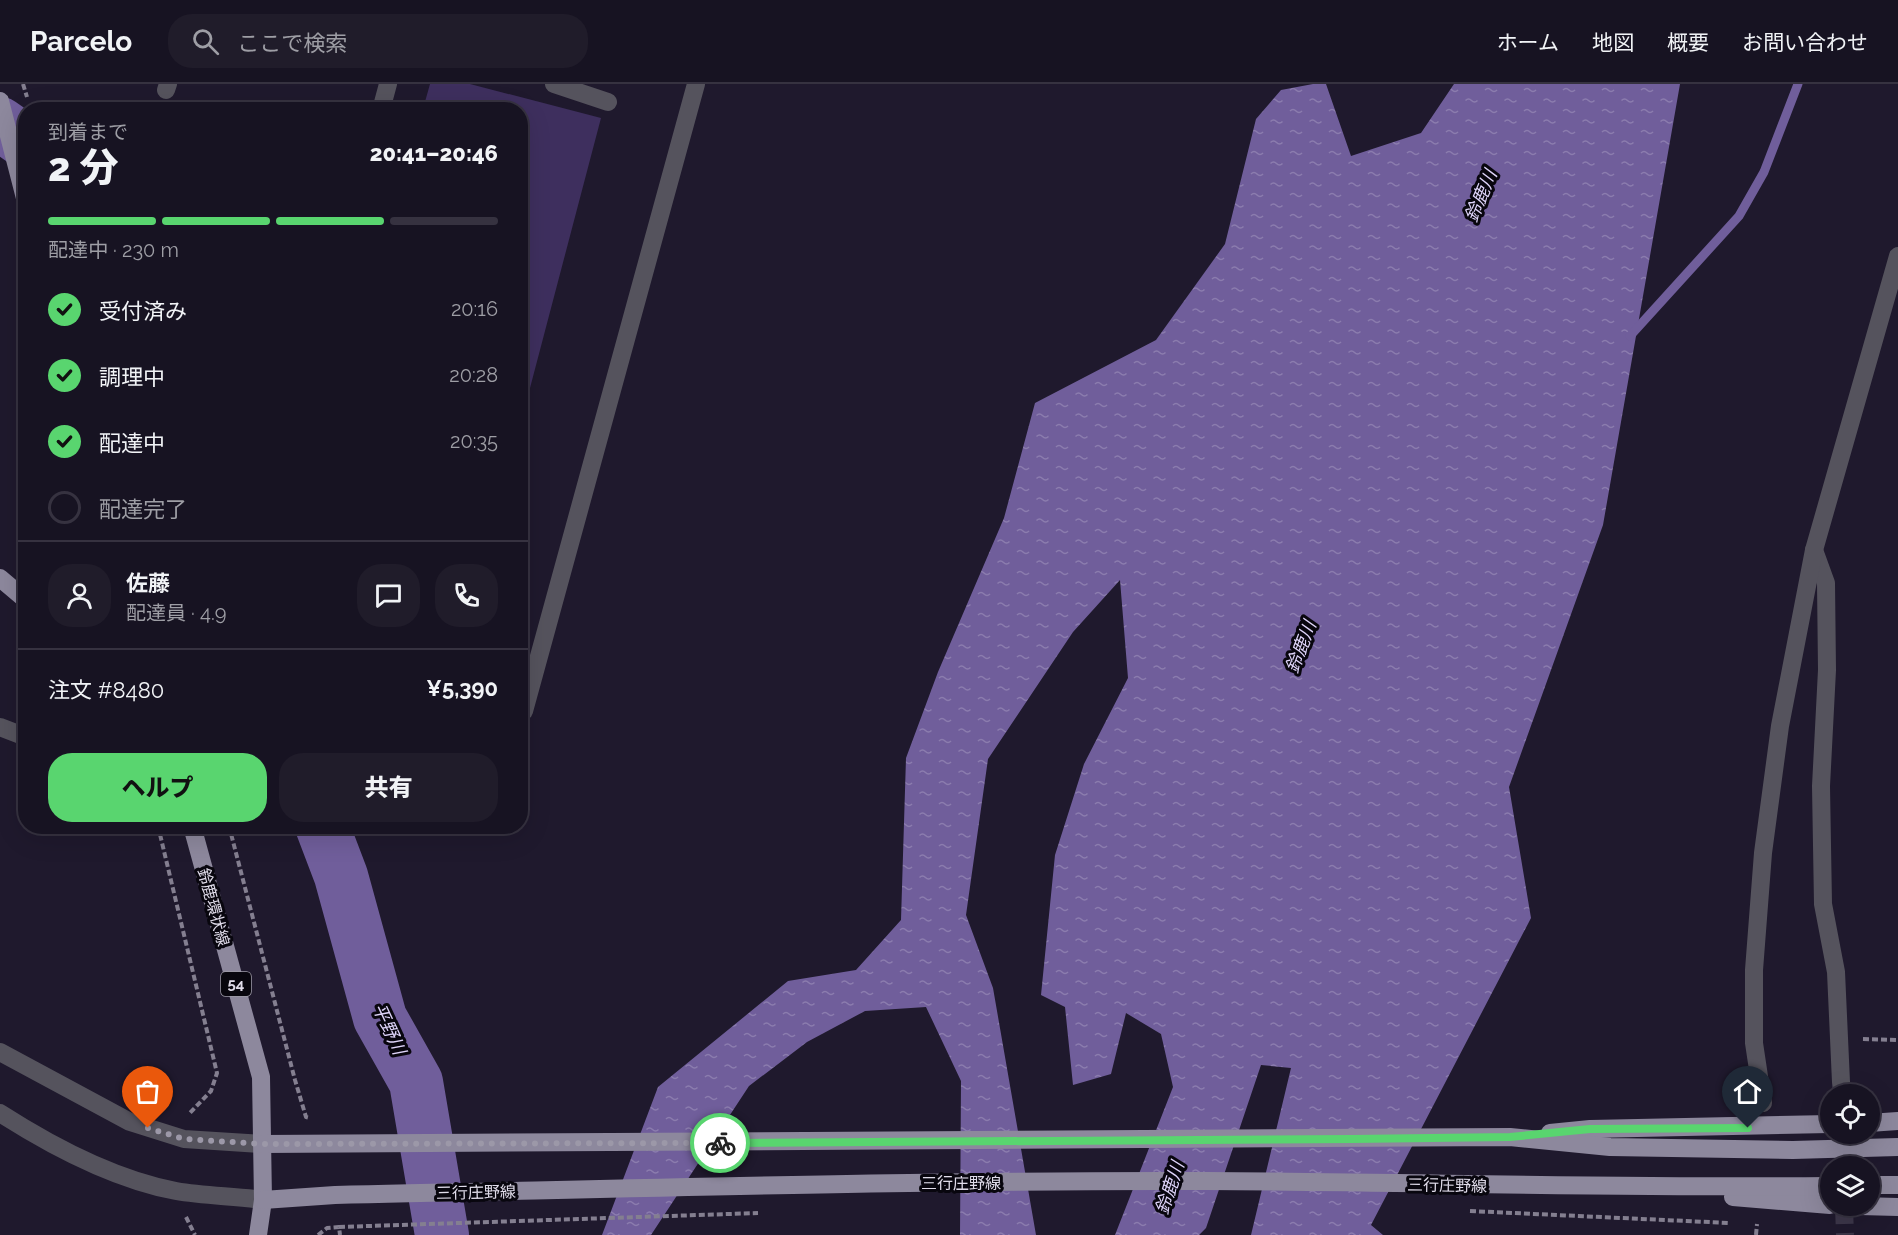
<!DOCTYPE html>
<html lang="ja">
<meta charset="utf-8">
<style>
body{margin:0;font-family:Raleway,"Noto Sans JP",sans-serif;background:#201c2a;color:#f1f3f6;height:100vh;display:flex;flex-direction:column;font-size:22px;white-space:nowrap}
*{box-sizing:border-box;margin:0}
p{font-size:20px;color:#9e9ea5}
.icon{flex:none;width:33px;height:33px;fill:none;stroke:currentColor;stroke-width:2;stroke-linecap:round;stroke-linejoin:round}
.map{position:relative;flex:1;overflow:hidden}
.drawer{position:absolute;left:18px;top:18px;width:510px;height:732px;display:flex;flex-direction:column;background:#171322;border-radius:24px;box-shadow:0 6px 24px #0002,0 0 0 2px #363240}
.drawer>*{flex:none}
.tools{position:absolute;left:1820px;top:1000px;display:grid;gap:12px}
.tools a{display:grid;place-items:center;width:60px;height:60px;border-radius:50%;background:#171322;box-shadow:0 6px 24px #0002,0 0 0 2px #363240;font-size:30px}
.pin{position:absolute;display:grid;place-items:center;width:51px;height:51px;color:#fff;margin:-62px -26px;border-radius:50% 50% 50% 0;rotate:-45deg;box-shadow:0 0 6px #0007}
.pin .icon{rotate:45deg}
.courier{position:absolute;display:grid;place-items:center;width:60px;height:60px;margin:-30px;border:4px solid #59d56f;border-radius:50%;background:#fff;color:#222;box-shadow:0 2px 8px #0007}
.head em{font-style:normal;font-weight:800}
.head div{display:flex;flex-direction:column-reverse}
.head{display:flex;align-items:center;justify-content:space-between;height:102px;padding:0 30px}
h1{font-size:39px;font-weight:800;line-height:45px}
.bar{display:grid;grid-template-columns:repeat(4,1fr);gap:9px 6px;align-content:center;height:72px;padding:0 30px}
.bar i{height:8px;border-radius:4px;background:#363240}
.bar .on{background:#59d56f}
.bar p{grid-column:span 4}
.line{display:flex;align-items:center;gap:15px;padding:0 30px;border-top:2px solid #363240}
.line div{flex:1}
.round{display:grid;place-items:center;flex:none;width:63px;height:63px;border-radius:24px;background:#201c2a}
ol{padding:0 30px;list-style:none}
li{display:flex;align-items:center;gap:18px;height:66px}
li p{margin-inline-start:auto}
li .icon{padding:6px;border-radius:50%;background:#59d56f;color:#111;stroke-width:4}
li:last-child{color:#9e9ea5}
li i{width:33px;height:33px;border:3px solid #363240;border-radius:50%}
.button{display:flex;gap:12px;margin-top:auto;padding:12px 30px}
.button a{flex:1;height:69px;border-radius:24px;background:#59d56f;color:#111;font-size:24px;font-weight:800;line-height:69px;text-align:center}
.button a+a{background:#201c2a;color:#f1f3f6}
header{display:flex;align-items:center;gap:36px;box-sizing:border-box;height:84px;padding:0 30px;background:#171322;border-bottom:2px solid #363240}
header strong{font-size:28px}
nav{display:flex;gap:33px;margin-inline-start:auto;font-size:21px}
.search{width:420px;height:54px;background:#201c2a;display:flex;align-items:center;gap:15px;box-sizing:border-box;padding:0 21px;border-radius:24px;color:#9e9ea5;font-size:22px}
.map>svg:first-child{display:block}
.pitch{fill:#3e2f5e}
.water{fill:url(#water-ripples)}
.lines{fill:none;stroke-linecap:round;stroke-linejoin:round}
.stream{stroke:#705e9b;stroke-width:9}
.river{stroke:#705e9b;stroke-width:54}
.minor-tunnel{stroke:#3c3649;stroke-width:18;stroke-dasharray:18 9;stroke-linecap:butt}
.path{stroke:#847f90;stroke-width:4;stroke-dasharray:6 3;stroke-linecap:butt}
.minor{stroke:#55535d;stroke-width:18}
.major{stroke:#8d889d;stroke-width:18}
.done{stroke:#9c98a8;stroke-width:6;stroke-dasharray:0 10.8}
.route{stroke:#59d56f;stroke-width:8}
.labels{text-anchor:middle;stroke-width:6;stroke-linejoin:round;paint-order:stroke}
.shield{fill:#08060e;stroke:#9f9ca8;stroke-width:1.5}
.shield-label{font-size:15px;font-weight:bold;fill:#e0dcea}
.street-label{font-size:16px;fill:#e0dcea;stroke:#08060e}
.water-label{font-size:18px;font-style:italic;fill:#ded4f9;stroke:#08060e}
</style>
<header>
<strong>Parcelo</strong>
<div class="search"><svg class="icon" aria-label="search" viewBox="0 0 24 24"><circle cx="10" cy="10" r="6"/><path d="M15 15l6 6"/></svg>ここで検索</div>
<nav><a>ホーム</a><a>地図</a><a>概要</a><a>お問い合わせ</a></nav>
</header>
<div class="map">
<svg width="1898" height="1151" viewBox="0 0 1898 1151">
<defs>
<pattern id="water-ripples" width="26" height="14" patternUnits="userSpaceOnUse" patternTransform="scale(1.5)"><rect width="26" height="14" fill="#705e9b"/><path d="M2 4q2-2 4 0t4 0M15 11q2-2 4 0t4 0" fill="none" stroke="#8b7cae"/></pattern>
</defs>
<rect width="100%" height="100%" fill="#1f192d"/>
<path class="pitch" d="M 430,0 L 470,0 L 601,34 L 525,323 L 520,321 L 520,26 L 423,25 Z"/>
<path class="water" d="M 1313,0 L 1326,0 L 1351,72 L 1421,49 L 1454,0 L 1680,0 L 1603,441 L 1509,703 L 1531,834 L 1371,1141 L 1383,1151 L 1251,1151 L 1291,984 L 1261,981 L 1206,1144 L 1199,1151 L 1115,1151 L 1173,1003 L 1161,950 L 1126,929 L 1111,990 L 1073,1001 L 1065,923 L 1041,911 L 1055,771 L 1084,680 L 1128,594 L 1120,496 L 1073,548 L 988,675 L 966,831 L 993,904 L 1036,1151 L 960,1151 L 961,997 L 926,923 L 865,927 L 807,958 L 749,1002 L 651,1151 L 602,1151 L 658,1003 L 788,897 L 856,886 L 901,836 L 906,674 L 938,588 L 1004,434 L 1035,319 L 1156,256 L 1225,160 L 1256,35 L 1281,6 Z"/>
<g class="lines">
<path class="stream" d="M 1630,252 L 1739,132 L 1764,88 L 1798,0"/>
<g class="river">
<path d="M 0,40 L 26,58"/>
<path d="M 322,742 L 341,792 L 380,934 L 416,998 L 442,1151"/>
</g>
<g class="minor-tunnel">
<path d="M 1841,998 L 1841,1011"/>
<path d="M 1842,1050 L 1843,1083"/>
<path d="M 1844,1122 L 1845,1151"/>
</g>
<g class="path">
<path d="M 23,0 L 27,13"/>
<path d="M 158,742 L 217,989 L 211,1007 L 189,1030"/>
<path d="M 229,742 L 295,996 L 306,1033 L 310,1034"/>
<path d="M 1863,955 L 1898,956"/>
<path d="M 1470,1127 L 1729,1139"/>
<path d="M 186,1133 L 195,1151"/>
<path d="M 339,1143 L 758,1129"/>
<path d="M 318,1151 L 327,1144 L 339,1143 L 340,1151"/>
<path d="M 1756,1151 L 1757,1140"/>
</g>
<g class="minor">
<path d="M 554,0 L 608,18"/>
<path d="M 166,6 L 168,0"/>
<path d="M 381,26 L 388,0"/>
<path d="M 1814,466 L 1826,499 L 1827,586 L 1821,702 L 1823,820 L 1836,888 L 1841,998"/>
<path d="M 524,627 L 696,0"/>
<path d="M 0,643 L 26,653"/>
<path d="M 0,968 L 130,1038 L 184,1055 L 262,1060"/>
<path d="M 1763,1019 L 1754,959 L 1754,886 L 1763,769 L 1780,642 L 1814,466 L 1898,172"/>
<path d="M 0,1029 C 53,1063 113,1095 176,1107 C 204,1112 235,1112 263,1116"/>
</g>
<g class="major">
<path d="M 0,17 L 26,118"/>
<path d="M 0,494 L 26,516"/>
<path d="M 192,742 L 261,993 L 263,1116 L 258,1151"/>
<path d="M 1869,1039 L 1898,1037"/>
<path d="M 1550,1049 L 1590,1045 L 1830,1040"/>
<path d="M 262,1060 L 1510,1053 L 1610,1063 L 1793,1066 L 1898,1063"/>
<path d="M 1869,1101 L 1898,1101"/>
<path d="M 1733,1113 L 1830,1121"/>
<path d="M 263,1116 L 335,1111 C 625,1105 916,1096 1206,1097 C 1414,1098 1622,1104 1830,1102"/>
<path d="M 1860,1122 L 1898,1123"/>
</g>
</g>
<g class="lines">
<path class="done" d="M 148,1044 L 184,1055 L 262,1060 L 720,1059"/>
<path class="route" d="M 720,1059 L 1352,1055 L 1510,1053 L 1590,1045 L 1748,1044"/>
</g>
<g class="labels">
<rect class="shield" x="221" y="888" width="30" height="24" rx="4.5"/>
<g class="shield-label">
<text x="236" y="905">54</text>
</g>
<g class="street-label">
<text transform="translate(214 823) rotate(75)" y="6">鈴鹿環状線</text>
<text x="961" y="1105">三行庄野線</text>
<text transform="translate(1447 1101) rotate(1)" y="6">三行庄野線</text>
<text transform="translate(476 1108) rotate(-1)" y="6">三行庄野線</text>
</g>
<g class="water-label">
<text transform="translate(1481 112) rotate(-67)" y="6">鈴鹿川</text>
<text transform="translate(1301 563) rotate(-69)" y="6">鈴鹿川</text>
<text transform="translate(389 945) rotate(65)" y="6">平野川</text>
<text transform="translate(1170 1104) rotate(-72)" y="6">鈴鹿川</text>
</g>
</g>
</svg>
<div class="tools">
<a><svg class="icon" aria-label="locate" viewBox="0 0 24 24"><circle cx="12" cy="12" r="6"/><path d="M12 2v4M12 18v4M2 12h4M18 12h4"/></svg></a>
<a><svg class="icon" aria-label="layers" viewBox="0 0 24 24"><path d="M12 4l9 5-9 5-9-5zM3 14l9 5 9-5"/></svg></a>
</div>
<div class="pin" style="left:148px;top:1044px;background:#ea580c"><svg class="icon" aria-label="bag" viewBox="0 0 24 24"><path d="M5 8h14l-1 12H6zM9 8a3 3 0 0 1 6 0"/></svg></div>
<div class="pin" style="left:1748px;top:1044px;background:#1f2937"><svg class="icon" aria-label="home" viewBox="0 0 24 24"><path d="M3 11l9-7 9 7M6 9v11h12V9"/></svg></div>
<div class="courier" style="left:720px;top:1059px"><svg class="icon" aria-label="bike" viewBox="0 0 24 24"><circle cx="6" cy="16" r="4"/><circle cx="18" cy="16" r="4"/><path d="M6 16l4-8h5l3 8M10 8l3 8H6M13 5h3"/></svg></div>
<section class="drawer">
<div class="head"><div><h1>2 分</h1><p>到着まで</p></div><em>20:41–20:46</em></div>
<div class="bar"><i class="on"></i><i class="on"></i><i class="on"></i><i></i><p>配達中 · 230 m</p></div>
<ol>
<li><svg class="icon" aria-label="check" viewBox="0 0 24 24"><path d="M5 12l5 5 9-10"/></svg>受付済み<p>20:16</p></li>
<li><svg class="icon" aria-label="check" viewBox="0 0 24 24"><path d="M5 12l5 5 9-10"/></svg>調理中<p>20:28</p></li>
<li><svg class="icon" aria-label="check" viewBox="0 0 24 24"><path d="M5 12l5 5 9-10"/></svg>配達中<p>20:35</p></li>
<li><i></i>配達完了</li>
</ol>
<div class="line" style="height:108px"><a class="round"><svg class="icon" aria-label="person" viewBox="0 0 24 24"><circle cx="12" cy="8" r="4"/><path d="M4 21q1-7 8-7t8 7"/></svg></a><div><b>佐藤</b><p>配達員 · 4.9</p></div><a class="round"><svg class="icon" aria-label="chat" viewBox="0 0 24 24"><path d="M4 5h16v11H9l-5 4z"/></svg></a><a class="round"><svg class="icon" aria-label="phone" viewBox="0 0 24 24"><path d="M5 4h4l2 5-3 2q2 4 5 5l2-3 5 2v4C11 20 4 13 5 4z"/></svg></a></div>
<div class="line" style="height:78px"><div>注文 #8480</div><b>¥5,390</b></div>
<div class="button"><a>ヘルプ</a><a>共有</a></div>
</section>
</div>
